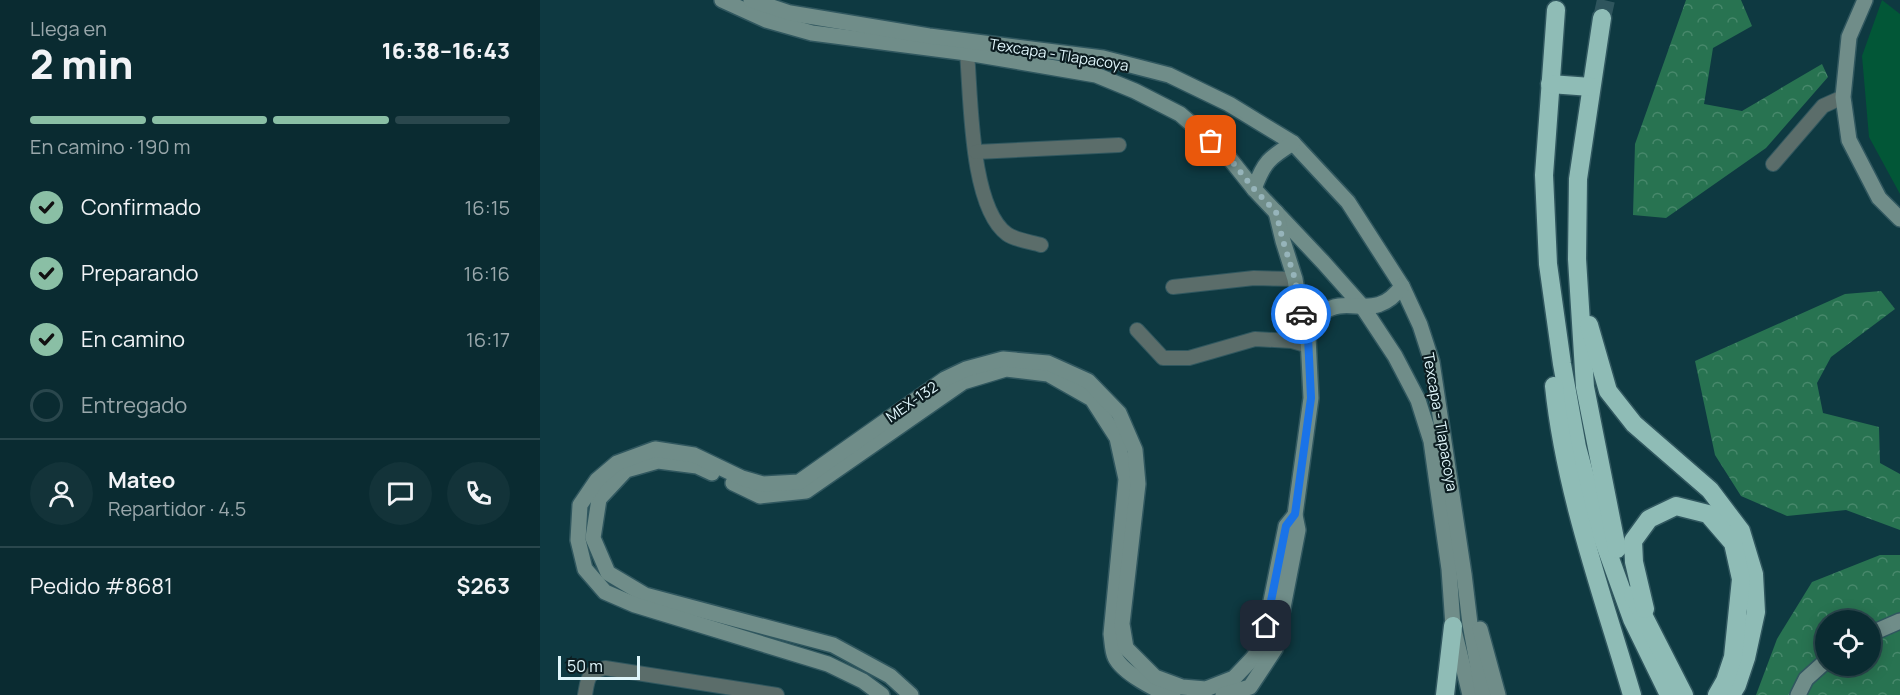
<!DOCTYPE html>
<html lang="es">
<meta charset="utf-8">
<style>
body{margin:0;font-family:Manrope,sans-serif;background:#133339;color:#f1f3f6;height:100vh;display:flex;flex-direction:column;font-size:22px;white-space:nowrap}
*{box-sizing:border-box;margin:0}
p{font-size:20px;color:#99a7ab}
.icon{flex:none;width:33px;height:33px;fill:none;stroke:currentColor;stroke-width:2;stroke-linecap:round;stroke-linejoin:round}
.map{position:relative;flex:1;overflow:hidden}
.details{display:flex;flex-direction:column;background:#0a2b31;width:540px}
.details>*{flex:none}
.tools{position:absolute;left:1275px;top:610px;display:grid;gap:12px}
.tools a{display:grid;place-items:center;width:66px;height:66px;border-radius:50%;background:#0a2b31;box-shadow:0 3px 15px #0003,0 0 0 2px #2a474d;font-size:30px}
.scale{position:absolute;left:18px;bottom:15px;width:82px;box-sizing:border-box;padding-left:6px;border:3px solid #e0f6fb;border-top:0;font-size:16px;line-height:21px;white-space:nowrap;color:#e0f6fb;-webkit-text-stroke:4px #0c1d21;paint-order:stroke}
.pin{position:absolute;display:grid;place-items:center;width:51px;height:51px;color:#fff;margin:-26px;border-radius:12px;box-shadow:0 3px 9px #0006}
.courier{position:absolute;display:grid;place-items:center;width:60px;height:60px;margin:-30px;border:4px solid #1a73e8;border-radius:50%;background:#fff;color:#222;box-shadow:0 2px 8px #0007}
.overview em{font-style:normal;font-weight:800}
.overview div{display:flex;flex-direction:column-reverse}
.overview{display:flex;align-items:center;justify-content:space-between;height:102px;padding:0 30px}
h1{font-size:39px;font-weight:800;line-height:45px}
.bar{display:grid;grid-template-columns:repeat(4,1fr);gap:9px 6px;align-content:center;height:72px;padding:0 30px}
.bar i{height:8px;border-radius:4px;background:#2a474d}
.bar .on{background:#8abfa5}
.bar p{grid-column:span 4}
.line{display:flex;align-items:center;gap:15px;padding:0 30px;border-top:2px solid #2a474d}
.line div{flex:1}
.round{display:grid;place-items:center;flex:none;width:63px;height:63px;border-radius:32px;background:#133339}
ol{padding:0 30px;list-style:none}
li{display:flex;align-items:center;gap:18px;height:66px}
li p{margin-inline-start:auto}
li .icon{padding:6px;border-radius:50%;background:#8abfa5;color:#111;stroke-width:4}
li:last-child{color:#99a7ab}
li i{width:33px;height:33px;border:3px solid #2a474d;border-radius:50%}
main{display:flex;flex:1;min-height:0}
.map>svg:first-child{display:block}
.grass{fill:#025737}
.forest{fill:url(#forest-crowns);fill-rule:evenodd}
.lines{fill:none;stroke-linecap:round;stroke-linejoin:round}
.motorway-tunnel{stroke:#2e555d;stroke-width:18;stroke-dasharray:18 9;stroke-linecap:butt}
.minor-casing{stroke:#30575f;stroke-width:16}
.secondary-casing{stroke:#30575f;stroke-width:18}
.motorway-casing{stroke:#30575f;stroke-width:21}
.minor{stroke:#5b6d6a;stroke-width:14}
.secondary{stroke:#708d89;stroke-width:15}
.motorway{stroke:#8fbcb6;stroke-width:18}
.done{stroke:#96b4ba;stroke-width:6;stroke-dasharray:0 10.8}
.route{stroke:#1a73e8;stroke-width:8}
.labels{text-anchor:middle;stroke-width:4.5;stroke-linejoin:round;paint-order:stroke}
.street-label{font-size:15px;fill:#e0f6fb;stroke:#0c1d21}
</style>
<main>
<section class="details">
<div class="overview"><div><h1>2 min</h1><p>Llega en</p></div><em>16:38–16:43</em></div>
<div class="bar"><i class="on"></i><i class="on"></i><i class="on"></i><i></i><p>En camino · 190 m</p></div>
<ol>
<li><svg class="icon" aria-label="check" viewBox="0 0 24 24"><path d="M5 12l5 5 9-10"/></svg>Confirmado<p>16:15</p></li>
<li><svg class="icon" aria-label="check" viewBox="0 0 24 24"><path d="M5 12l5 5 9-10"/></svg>Preparando<p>16:16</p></li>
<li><svg class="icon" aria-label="check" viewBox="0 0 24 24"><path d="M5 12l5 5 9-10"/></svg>En camino<p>16:17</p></li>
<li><i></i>Entregado</li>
</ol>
<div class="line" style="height:108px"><a class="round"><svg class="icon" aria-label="person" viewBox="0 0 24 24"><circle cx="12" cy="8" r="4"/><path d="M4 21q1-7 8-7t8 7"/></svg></a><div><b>Mateo</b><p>Repartidor · 4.5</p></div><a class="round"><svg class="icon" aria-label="chat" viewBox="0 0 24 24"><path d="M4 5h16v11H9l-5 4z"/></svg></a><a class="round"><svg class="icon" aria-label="phone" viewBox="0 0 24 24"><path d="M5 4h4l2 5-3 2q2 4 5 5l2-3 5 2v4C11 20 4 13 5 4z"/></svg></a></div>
<div class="line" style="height:78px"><div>Pedido #8681</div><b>$263</b></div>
</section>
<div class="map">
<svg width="1360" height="695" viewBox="0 0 1360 695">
<defs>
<pattern id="forest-crowns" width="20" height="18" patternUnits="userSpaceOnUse" patternTransform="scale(1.5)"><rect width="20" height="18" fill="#287351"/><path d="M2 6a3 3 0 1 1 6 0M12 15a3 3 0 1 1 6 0" fill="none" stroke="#47886b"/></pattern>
</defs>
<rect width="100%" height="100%" fill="#0e3941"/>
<path class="grass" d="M 1342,0 L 1360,14 L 1360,194 L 1329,137 L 1322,56 Z"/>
<g class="forest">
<path d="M 1146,0 L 1201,0 L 1212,26 L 1173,48 L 1164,104 L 1202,111 L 1282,64 L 1288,77 L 1226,148 L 1126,218 L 1093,215 L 1095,144 Z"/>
<path d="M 1341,291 L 1355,309 L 1291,357 L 1277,383 L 1283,413 L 1339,427 L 1340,463 L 1360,474 L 1360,530 L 1306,510 L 1247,516 L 1201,496 L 1175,455 L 1155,361 L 1305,294 Z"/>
<path d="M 1340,555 L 1360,555 L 1360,695 L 1216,695 L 1237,639 L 1272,582 ZM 1286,621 L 1330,621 L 1330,666 L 1286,666 Z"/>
</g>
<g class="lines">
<path class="motorway-tunnel" d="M 1062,18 L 1066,0"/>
<defs>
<g id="minor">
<path d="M 427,53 C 431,97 430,207 467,234 C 475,240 491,242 501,245"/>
<path d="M 436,152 L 579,145"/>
<path d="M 1233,164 L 1283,106 L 1303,97"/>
<path d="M 633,287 L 714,278 L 755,279"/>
<path d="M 597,330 L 623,358 L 649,358 L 715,339 L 752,341 L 769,346"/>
<path d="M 45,695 C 48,678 47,673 65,668 L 237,695"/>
</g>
<g id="secondary">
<path d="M 182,0 L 226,20 L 272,33 L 427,53 L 556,75 L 595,91 L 640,114 L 686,154 L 714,189 L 783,262 L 822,306 L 855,356 L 878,400 L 891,441 L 909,569 L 913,626 L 930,695"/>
<path d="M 211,0 L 250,13 L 389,36 L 563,58 L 629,75 L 689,104 L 753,143 L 808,202 L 862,286 L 880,325 L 892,362 L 924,574 L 930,624 L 943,695"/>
<path d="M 1325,0 L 1309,37 L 1303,97 L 1309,140 L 1339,198 L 1360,219"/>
<path d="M 714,189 C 724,162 729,158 753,143"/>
<path d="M 768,337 C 772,330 776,317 782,313 C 809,293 835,324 862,286"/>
<path d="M 172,473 L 157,466 L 118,461 L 86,470 L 59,499 L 53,538 L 68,573 L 105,595 L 293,645 L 350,676 L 371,695"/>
<path d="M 193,483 L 220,496 L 266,491 L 423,382 L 466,369 L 508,374 L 552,399 L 577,438 L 586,479 L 571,634 C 572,640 572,651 575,657 C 582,672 617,692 633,695"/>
<path d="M 940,629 L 958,695"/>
<path d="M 1330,634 L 1360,621"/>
<path d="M 342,695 L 323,681 L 288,664 L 95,605 L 65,592 L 45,569 L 38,540 L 40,505 L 57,480 L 77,463 L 115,449 L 154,455 L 202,478 L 223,484 L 259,482 L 405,379 L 426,369 L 463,359 L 508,363 L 548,381 L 579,413 L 595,450 L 598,484 L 582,624 L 586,648 L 615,677 L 642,687 L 666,689 L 694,678 L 712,659 L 722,646 L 746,526 L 755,515"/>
<path d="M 683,695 L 710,687 L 735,649 L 758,530 L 755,515 L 771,398 L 768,337 L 761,316 L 755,279 L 743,241 L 736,212"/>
<path d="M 1258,695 L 1266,679 L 1286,661"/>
</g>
<g id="motorway">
<path d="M 1016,10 L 1004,175 L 1008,264 L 1022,364 L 1037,447 L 1058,525 L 1092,619 L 1129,695"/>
<path d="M 1062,18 L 1038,179 L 1037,259 L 1045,387 L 1077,549"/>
<path d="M 1010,84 L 1051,87"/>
<path d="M 1049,325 L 1068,391 L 1094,424 L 1170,490 L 1201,531 L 1214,574 L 1216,612 L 1206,658 L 1197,685 L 1191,695"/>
<path d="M 1014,386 C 1025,492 1062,593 1092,695"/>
<path d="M 1093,595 L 1144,695"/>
<path d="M 1105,609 L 1094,562 L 1093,541 L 1109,519 L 1136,506 L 1168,514 L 1193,543 L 1201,579 L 1193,657 L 1185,681 L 1177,695"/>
<path d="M 905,695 L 913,626"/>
</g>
</defs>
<use href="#minor" class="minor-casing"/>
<use href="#secondary" class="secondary-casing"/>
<use href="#motorway" class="motorway-casing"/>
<use href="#minor" class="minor"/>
<use href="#secondary" class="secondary"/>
<use href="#motorway" class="motorway"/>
</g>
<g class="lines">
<path class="done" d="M 671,141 L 686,154 L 714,189 L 736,212 L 743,241 L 755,279 L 761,314"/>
<path class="route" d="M 726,626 L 746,526 L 755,514 L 771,398 L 768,337 L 761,314"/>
</g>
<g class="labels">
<g class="street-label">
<text transform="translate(519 55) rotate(9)" y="5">Texcapa - Tlapacoya</text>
<text transform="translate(372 402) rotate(-35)" y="5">MEX-132</text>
<text transform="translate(900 422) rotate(80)" y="5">Texcapa - Tlapacoya</text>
</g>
</g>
</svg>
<div class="tools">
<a><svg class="icon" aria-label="locate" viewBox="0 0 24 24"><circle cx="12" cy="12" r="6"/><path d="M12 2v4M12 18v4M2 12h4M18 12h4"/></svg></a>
</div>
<div class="scale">50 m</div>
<div class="pin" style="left:671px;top:141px;background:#ea580c"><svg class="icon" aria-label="bag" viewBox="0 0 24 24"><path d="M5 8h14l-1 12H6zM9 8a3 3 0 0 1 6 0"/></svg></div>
<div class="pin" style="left:726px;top:626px;background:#1f2937"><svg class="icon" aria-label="home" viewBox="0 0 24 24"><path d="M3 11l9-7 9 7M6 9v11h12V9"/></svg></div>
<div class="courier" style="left:761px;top:314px"><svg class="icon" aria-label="car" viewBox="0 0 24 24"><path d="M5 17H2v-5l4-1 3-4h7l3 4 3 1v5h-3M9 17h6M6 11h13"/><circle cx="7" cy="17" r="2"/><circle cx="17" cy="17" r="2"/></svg></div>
</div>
</main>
